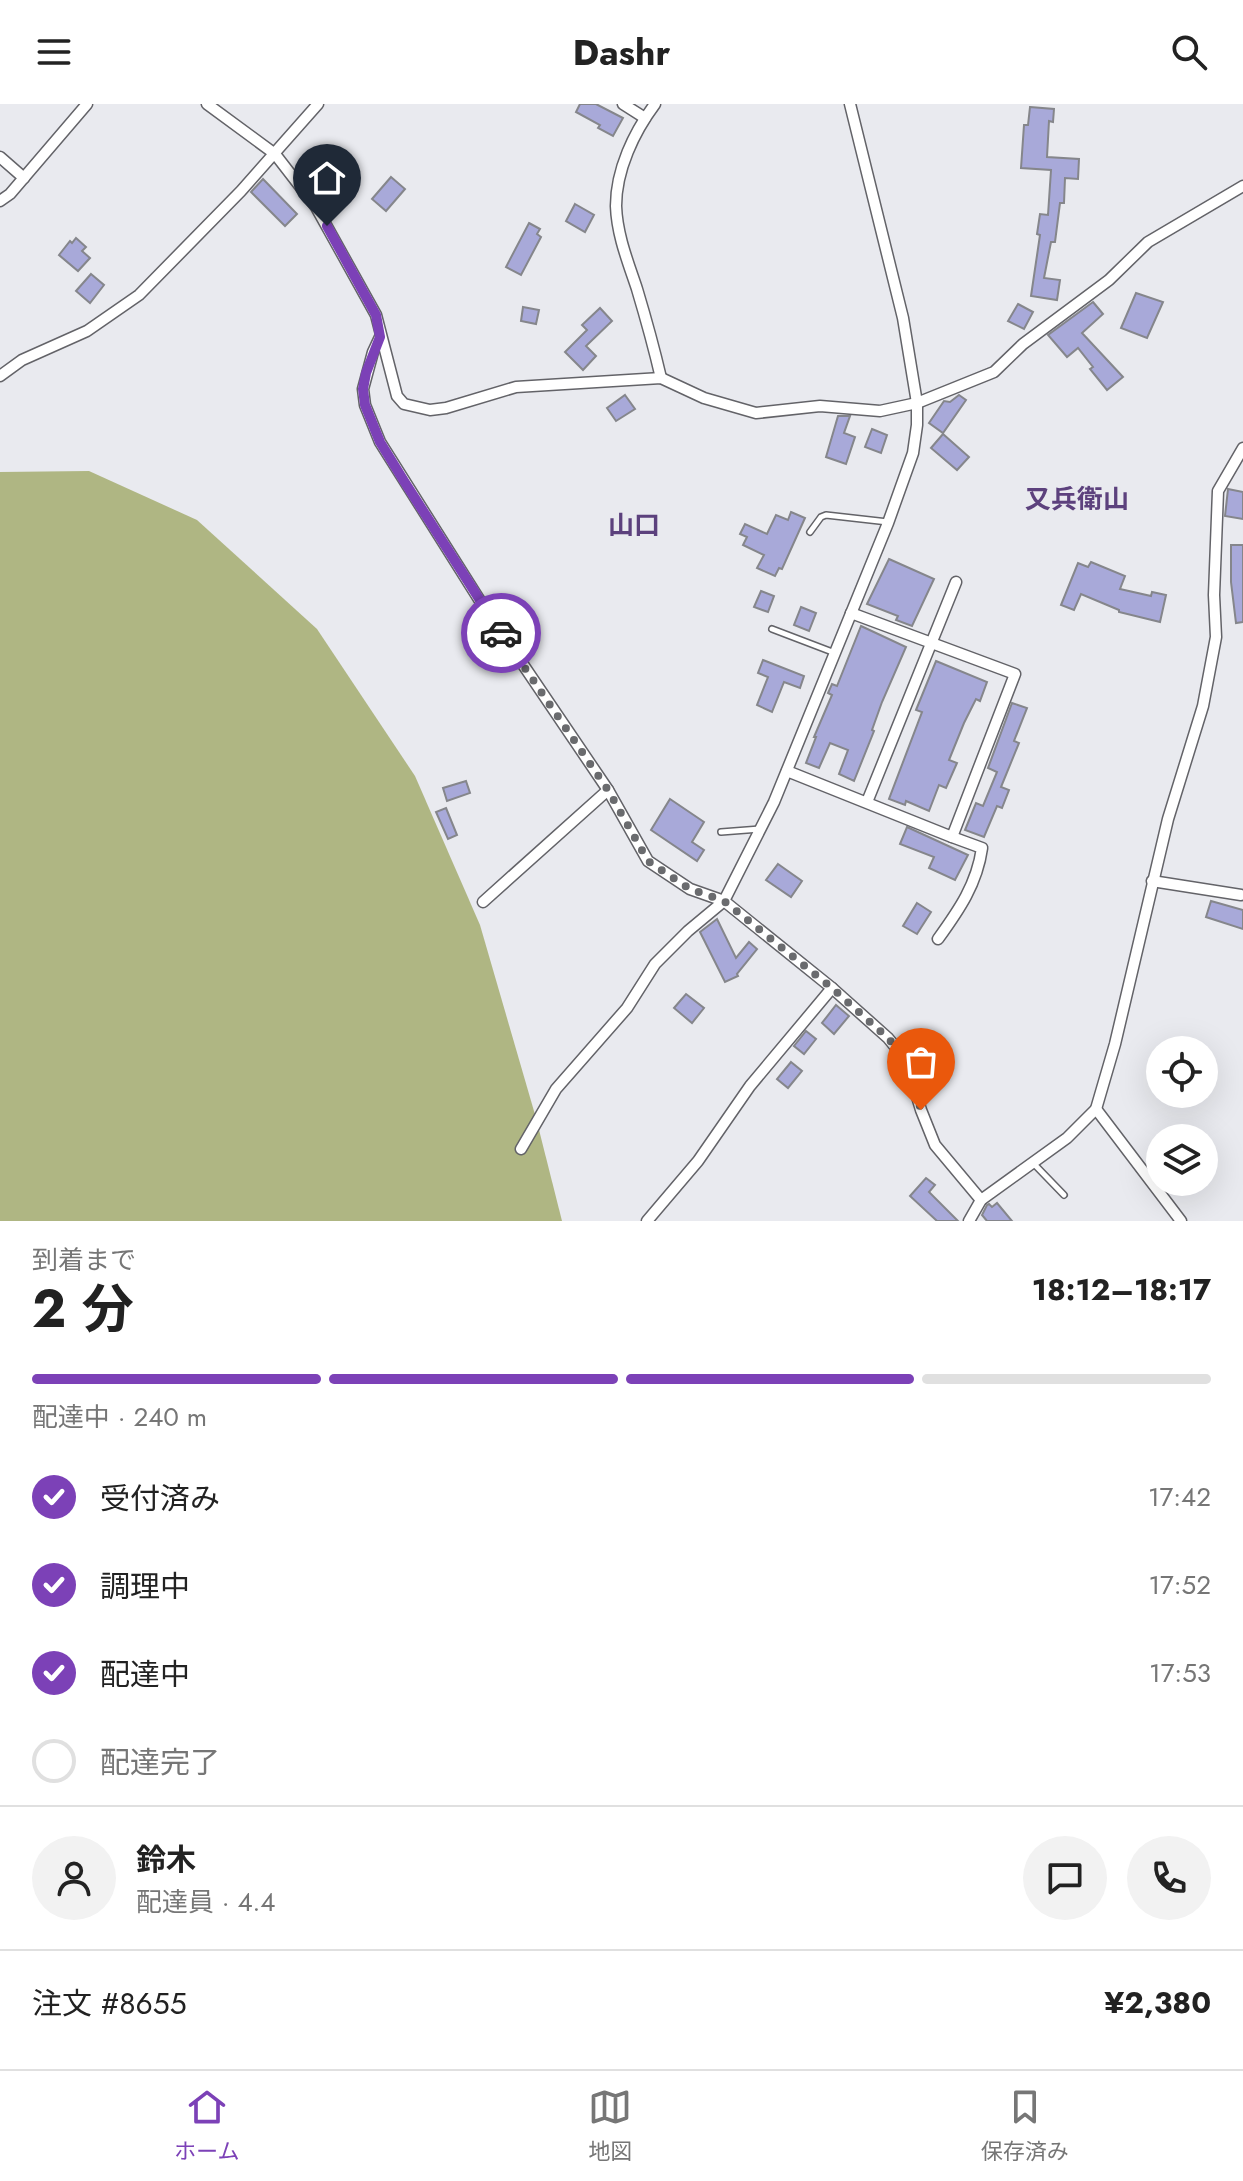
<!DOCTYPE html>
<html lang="ja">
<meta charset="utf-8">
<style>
body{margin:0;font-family:Jost,"Noto Sans JP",sans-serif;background:#f2f2f2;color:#222;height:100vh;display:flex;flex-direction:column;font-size:30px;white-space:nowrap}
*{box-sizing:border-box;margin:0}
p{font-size:26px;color:#767676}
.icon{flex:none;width:44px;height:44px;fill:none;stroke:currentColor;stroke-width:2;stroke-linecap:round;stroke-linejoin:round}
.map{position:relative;height:1117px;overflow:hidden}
.side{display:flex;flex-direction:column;background:#fff;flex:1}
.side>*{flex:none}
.tools{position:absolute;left:1146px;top:932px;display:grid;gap:16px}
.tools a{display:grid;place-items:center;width:72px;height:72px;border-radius:50%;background:#fff;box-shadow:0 8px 32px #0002;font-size:40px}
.pin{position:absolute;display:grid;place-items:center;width:68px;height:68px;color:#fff;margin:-82px -34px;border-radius:50% 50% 50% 0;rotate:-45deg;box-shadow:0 0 8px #0007}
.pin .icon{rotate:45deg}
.courier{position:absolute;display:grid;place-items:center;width:80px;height:80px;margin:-40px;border:6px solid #7c41b7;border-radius:50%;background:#fff;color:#222;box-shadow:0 2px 10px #0007}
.overview em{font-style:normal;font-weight:700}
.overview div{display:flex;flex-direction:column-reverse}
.overview{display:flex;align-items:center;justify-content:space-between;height:136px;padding:0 32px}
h1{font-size:52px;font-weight:700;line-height:60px}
.bar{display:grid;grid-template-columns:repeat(4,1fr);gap:12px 8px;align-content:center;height:96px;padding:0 32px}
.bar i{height:10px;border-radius:6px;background:#e0e0e0}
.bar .on{background:#7c41b7}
.bar p{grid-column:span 4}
.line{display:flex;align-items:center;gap:20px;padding:0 32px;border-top:2px solid #e0e0e0}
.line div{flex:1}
.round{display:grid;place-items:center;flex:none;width:84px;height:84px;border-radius:42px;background:#f2f2f2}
ol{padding:0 32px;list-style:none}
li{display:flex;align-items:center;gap:24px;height:88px}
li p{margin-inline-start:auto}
li .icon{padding:8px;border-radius:50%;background:#7c41b7;color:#fff;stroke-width:4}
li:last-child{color:#767676}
li i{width:44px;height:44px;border:4px solid #e0e0e0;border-radius:50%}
header{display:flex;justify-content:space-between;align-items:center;height:104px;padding:0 32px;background:#fff;font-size:36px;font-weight:700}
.menu{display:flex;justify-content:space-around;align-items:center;height:112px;border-top:2px solid #e0e0e0;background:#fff;font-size:22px;color:#767676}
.menu a{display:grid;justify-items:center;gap:4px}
.menu .on{color:#7c41b7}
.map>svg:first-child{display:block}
.forest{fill:#afb683}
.building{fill:#a8a9d9;stroke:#85868b;stroke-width:2}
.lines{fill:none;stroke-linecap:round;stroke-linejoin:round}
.lane-casing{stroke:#636368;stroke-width:8}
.street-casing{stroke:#636368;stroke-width:13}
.lane{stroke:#fff;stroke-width:5}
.street{stroke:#fff;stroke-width:10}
.done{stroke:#6a6b6e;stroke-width:8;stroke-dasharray:0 14.4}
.route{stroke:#7c41b7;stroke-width:10}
.labels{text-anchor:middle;stroke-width:6;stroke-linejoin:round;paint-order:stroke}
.neighbourhood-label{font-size:26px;font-weight:bold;fill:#5c417d;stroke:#e9eaef}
</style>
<header><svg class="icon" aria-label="menu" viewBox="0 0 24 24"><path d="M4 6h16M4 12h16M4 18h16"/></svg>Dashr<svg class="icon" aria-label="search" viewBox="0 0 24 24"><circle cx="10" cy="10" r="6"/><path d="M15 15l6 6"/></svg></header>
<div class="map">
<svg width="1243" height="1117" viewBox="0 0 1243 1117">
<rect width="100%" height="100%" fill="#e9eaef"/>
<path class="forest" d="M 89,367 L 197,416 L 317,525 L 415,672 L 480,821 L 536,1014 L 562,1117 L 0,1117 L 0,368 Z"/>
<g class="building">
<path d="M 580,0 L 596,0 L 623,14 L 613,32 L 598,24 L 600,21 L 576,8 Z"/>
<path d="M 1030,3 L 1054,5 L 1053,18 L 1049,17 L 1047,53 L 1079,55 L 1078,75 L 1065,74 L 1064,99 L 1060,99 L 1055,138 L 1051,138 L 1044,174 L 1060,176 L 1057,196 L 1031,192 L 1040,131 L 1037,130 L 1040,110 L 1048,111 L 1051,66 L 1021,64 L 1024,21 L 1028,21 Z"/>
<path d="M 391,73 L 405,85 L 386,107 L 372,95 Z"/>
<path d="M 263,75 L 297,110 L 285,122 L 251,88 Z"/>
<path d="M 575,100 L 594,111 L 585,128 L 566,117 Z"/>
<path d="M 529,119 L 540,125 L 537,130 L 541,133 L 521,171 L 506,163 Z"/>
<path d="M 76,134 L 86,143 L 82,147 L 90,154 L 78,167 L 59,151 L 70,137 L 72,139 Z"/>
<path d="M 91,170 L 104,181 L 90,199 L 76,187 Z"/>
<path d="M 1136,189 L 1163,198 L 1147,234 L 1121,224 Z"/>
<path d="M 1093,198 L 1103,210 L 1082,229 L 1123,273 L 1107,286 L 1090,265 L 1093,263 L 1078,244 L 1067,253 L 1048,231 Z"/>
<path d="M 1018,200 L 1033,208 L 1024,225 L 1008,217 Z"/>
<path d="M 523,203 L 539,206 L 536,220 L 521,217 Z"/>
<path d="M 600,204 L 612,217 L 586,242 L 596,252 L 583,266 L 565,248 L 587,226 L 582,221 Z"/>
<path d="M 625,291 L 635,305 L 616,317 L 607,304 Z"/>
<path d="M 959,291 L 966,296 L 943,329 L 929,319 L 944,297 L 950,298 Z"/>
<path d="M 838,312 L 850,312 L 844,329 L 855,333 L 846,360 L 826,353 Z"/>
<path d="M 872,325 L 887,331 L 881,349 L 865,343 Z"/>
<path d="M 943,330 L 969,353 L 957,366 L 931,344 Z"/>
<path d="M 1228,385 L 1243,388 L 1243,415 L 1225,412 Z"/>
<path d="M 791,408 L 805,414 L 782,465 L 779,464 L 775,472 L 757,464 L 764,451 L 743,441 L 747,433 L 740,430 L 745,420 L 767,430 L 776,411 L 788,416 Z"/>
<path d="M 1231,441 L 1243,441 L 1243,518 L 1236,519 L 1231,478 Z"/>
<path d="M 889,455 L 934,475 L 912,522 L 896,516 L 898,512 L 867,500 Z"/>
<path d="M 1091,458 L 1125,472 L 1120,485 L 1151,492 L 1152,488 L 1166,491 L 1160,518 L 1119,508 L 1119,506 L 1081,490 L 1074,506 L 1061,501 L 1078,459 L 1088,463 Z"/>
<path d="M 761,487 L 774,492 L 768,508 L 754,503 Z"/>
<path d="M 801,503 L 816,509 L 809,527 L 794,521 Z"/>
<path d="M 861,522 L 906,543 L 882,598 L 872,626 L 874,627 L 854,677 L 839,670 L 848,646 L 830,639 L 819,664 L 806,659 L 816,633 L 814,633 L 832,591 L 828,589 L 832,580 L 837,582 Z"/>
<path d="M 763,556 L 804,572 L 800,584 L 784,578 L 772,608 L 757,601 L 768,573 L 758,569 Z"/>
<path d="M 936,557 L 987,578 L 980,597 L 976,595 L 964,619 L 949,656 L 957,659 L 946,684 L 939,681 L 929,707 L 906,697 L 905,701 L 889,695 L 922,608 L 916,606 Z"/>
<path d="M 1012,599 L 1027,604 L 1014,637 L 1019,639 L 1001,683 L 1009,686 L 1002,704 L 997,702 L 984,733 L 965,726 L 976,699 L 983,702 L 997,668 L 988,664 Z"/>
<path d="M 466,677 L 470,689 L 447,697 L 443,684 Z"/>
<path d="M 670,695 L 704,718 L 692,738 L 704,746 L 697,757 L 651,726 Z"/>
<path d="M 446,704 L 457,731 L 448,735 L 436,708 Z"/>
<path d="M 907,723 L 968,751 L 955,776 L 929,764 L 934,753 L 900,740 Z"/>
<path d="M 778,760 L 802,777 L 791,793 L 766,776 Z"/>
<path d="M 1211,797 L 1243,806 L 1243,825 L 1206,813 Z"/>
<path d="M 917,799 L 931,808 L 917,830 L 903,822 Z"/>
<path d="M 717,815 L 736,854 L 749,838 L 757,845 L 737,870 L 738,872 L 725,878 L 700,828 Z"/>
<path d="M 686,890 L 704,904 L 692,919 L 674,904 Z"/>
<path d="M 836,901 L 849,912 L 834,930 L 822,919 Z"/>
<path d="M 806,927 L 816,935 L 804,950 L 794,942 Z"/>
<path d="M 791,958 L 802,967 L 788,984 L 777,975 Z"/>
<path d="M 926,1074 L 935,1081 L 929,1088 L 958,1117 L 937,1117 L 910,1092 Z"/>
<path d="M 997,1099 L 1012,1117 L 987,1117 L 982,1111 L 987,1101 L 989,1100 L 992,1103 Z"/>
</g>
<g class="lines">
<defs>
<g id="lane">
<path d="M 810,428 L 821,413 L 826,411 L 888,418"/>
<path d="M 772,525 L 835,549"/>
<path d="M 721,728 L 760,725"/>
<path d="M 1034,1060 L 1064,1091"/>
</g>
<g id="street">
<path d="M 207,0 L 275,50 L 316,103 L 376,211 L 397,292 L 404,300 L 430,306 L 446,304 L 516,283 L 661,274 L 704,294 L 756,309 L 820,302 L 880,307 L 917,299 L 994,268 L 1023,240 L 1109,176 L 1148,138 L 1243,82"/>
<path d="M 623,0 L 645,14"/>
<path d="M 655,0 C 634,28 616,66 616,102 C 617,131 628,158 637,185 C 646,215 654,244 661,274"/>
<path d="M 0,53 L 24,74"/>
<path d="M 0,97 L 10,90 L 87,0"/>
<path d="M 380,233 L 373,248 L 363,285 L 365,301 L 380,338 L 482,500 L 608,686 L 648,757 L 690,785 L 724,797 L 832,884 L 888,934 L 906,956 L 921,1006 L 935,1041 L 981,1096"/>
<path d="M 0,272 L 22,256 L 87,227 L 139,191 L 241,87 L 318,0"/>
<path d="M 787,667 L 952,733 L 1015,570 L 851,509"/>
<path d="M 867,698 L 956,478"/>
<path d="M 1152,777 L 1241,791"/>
<path d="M 483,798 L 608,686"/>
<path d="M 938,835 C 959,806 977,780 982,744 L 952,733"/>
<path d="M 1096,1005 L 1181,1117"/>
<path d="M 521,1045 L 556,985 L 627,904 L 655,860 L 688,827 L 724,797 L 774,698 L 888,419 L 913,349 L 917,321 L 917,299 L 903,214 L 850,0"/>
<path d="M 647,1117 L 698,1057 L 750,982 L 832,884"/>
<path d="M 969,1117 L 981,1096 L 1067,1034 L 1096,1005 L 1115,940 L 1168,715 L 1203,602 L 1216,533 L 1214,491 L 1218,387 L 1243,344"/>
</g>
</defs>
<use href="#lane" class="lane-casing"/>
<use href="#street" class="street-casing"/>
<use href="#lane" class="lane"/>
<use href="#street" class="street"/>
</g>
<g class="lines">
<path class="done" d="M 501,529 L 608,686 L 648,757 L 690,785 L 724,797 L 832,884 L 888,934 L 906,956 L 921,1006"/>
<path class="route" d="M 327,122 L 376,211 L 380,233 L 366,269 L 363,285 L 365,301 L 380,338 L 404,377 L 501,529"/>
</g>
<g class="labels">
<g class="neighbourhood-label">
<text x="1077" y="404">又兵衛山</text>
<text x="634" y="430">山口</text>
</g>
</g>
</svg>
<div class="tools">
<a><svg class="icon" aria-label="locate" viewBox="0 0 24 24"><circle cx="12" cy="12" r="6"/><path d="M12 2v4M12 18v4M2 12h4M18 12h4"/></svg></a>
<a><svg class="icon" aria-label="layers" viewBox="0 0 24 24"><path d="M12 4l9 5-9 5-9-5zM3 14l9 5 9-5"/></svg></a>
</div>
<div class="pin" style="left:921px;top:1006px;background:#ea580c"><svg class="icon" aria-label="bag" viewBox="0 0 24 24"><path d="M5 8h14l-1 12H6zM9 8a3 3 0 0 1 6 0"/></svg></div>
<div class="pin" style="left:327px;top:122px;background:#1f2937"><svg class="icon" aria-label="home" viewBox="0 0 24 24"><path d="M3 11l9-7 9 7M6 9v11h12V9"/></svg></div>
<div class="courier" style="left:501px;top:529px"><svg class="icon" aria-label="car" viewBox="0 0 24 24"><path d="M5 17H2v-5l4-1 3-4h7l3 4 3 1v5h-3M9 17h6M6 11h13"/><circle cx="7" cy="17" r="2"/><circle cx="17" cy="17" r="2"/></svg></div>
</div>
<section class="side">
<div class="overview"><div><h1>2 分</h1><p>到着まで</p></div><em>18:12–18:17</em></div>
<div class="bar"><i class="on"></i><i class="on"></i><i class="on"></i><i></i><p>配達中 · 240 m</p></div>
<ol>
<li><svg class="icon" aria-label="check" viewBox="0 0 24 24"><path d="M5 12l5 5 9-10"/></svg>受付済み<p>17:42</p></li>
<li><svg class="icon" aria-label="check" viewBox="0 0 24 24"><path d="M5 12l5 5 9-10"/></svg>調理中<p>17:52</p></li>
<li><svg class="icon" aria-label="check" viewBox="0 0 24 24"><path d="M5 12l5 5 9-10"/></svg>配達中<p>17:53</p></li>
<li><i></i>配達完了</li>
</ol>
<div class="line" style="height:144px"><a class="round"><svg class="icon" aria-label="person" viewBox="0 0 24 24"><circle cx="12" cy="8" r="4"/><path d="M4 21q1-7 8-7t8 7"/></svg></a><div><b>鈴木</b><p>配達員 · 4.4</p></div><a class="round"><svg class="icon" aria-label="chat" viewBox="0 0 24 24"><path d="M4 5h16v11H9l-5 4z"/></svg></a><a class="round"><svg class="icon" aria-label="phone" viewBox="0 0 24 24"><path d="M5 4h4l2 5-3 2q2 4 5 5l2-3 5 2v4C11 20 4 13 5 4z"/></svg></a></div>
<div class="line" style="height:104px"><div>注文 #8655</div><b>¥2,380</b></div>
</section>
<nav class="menu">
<a class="on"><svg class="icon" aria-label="home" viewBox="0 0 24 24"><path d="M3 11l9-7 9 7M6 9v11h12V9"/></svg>ホーム</a>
<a><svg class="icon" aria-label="map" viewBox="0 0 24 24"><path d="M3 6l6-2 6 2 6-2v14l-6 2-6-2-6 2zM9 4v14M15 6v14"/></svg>地図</a>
<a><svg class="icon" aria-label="saved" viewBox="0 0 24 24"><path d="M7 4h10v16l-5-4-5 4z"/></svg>保存済み</a>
</nav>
